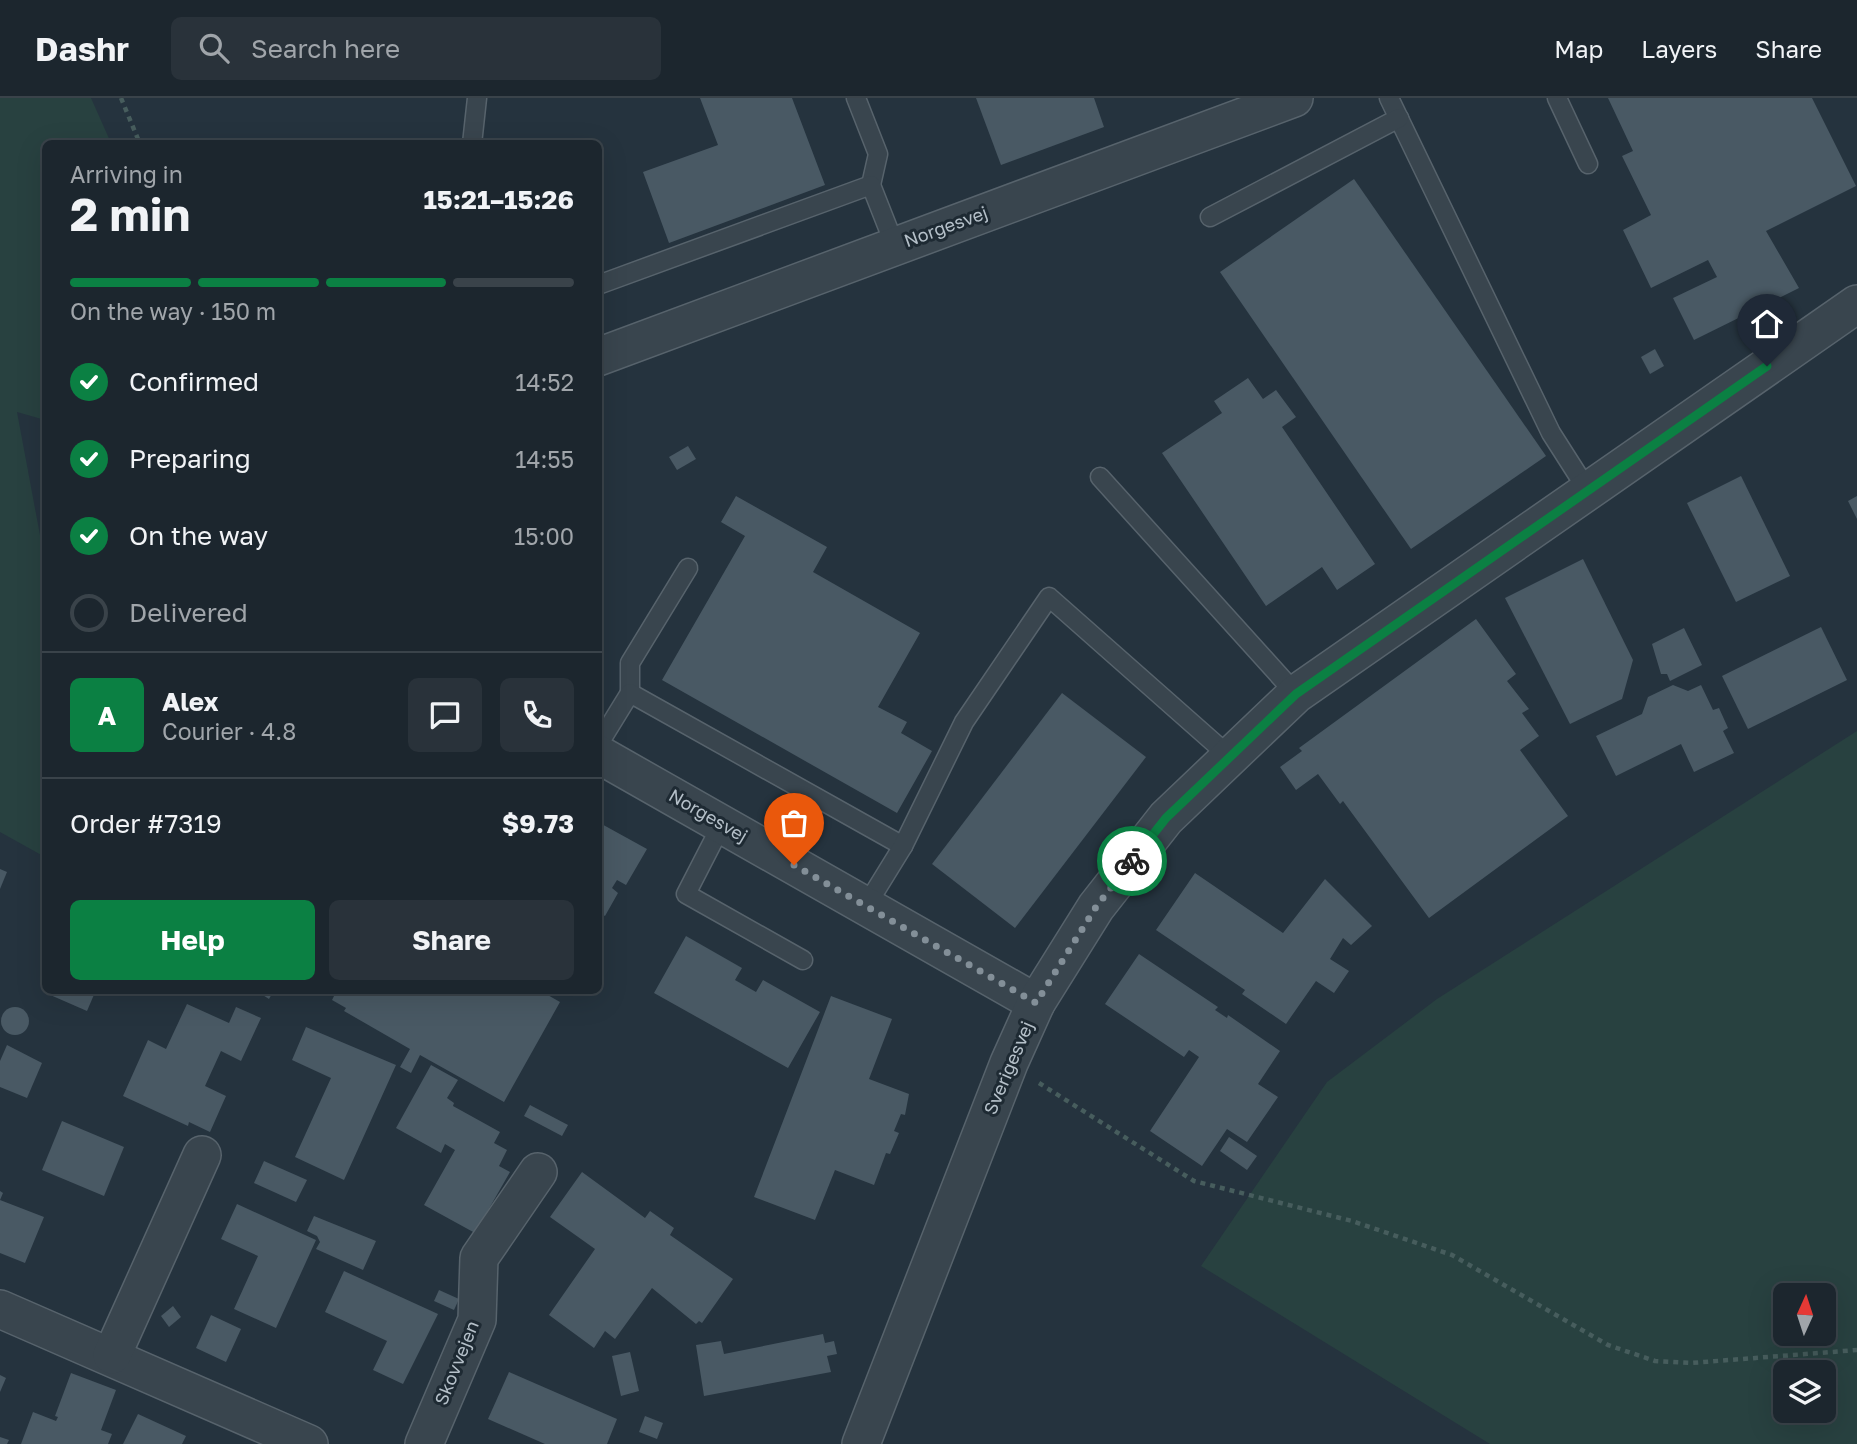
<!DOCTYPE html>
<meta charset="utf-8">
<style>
body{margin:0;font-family:"Golos Text",sans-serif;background:#29323a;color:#f1f3f6;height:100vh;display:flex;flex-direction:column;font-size:26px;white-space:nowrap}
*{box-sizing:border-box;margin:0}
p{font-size:23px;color:#a0a5aa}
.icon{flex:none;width:38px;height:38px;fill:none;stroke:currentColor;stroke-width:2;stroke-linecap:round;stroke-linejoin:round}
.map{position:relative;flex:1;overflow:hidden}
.details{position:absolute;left:42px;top:42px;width:560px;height:854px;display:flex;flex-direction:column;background:#1c262e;border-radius:10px;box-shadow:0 7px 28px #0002,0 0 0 2px #3a434a}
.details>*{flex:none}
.needle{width:46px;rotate:3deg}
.fabs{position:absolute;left:1773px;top:1185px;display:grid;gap:14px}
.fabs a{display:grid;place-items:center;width:63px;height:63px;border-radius:10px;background:#1c262e;box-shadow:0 7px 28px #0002,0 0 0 2px #3a434a;font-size:35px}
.pin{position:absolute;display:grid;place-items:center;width:60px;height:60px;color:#fff;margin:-72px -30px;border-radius:50% 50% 50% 0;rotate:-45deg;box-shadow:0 0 7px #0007}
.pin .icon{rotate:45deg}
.courier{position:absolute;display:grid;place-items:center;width:70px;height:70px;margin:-35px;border:5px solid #0b8043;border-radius:50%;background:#fff;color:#222;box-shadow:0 2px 9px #0007}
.overview em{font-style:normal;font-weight:700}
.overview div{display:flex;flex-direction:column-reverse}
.overview{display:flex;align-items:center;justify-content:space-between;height:119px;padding:0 28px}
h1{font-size:46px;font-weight:700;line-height:52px}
.bar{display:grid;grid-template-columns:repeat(4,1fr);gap:10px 7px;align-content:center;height:84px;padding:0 28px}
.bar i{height:9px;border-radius:5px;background:#3a434a}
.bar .on{background:#0b8043}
.bar p{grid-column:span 4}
.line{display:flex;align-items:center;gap:18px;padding:0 28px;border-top:2px solid #3a434a}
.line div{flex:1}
.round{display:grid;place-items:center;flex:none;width:74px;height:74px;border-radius:10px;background:#29323a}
ol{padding:0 28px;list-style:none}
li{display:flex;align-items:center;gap:21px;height:77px}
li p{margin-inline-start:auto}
li .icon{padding:7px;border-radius:50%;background:#0b8043;color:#fff;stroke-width:4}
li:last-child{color:#a0a5aa}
li i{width:38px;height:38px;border:4px solid #3a434a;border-radius:50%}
.button{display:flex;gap:14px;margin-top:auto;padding:14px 28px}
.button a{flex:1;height:80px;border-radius:10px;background:#0b8043;color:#fff;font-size:28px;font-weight:700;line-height:80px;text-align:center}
.button a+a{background:#29323a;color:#f1f3f6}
header{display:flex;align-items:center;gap:42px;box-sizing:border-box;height:98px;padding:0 35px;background:#1c262e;border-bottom:2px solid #3a434a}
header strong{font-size:33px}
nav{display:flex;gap:38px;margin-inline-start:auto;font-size:24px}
.search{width:490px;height:63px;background:#29323a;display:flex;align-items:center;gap:18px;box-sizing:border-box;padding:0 24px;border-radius:10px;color:#a0a5aa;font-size:26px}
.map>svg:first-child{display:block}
.green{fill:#284140;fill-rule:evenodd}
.building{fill:#495964}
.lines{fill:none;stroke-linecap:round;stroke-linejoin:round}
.lane-casing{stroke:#57636c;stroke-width:21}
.street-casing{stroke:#57636c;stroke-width:40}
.path{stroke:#475d5d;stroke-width:4.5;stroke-dasharray:5 5;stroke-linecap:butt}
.lane{stroke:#39454e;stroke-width:18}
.street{stroke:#39454e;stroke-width:37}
.done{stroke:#838f98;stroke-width:7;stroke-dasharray:0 12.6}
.route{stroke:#0b8043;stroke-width:9}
.labels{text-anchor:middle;stroke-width:6;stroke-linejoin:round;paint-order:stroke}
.street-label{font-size:18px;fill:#b5c0c9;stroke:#1e2a33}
</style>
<header>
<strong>Dashr</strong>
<div class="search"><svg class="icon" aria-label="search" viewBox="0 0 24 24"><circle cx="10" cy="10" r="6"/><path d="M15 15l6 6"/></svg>Search here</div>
<nav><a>Map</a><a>Layers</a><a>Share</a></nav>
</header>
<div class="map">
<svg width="1857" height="1346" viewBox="0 0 1857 1346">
<rect width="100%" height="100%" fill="#25333e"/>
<g class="green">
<path d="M 0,0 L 91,0 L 111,45 L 46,46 L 45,322 L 17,314 L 45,464 L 45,759 L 0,734 Z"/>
<path d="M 1857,633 L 1857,1346 L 1490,1346 L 1201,1168 L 1327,984 L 1437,901 ZM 1785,1197 L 1824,1197 L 1824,1236 L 1785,1236 ZM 1785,1274 L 1824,1274 L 1824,1312 L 1785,1312 Z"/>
</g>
<g class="building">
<path d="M 700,0 L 792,0 L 825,87 L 669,145 L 643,74 L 718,47 Z"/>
<path d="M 976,0 L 1094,0 L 1104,29 L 1001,67 Z"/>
<path d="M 1608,0 L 1812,0 L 1856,88 L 1766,133 L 1799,190 L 1694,242 L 1673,200 L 1717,179 L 1708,162 L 1651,190 L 1623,132 L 1651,117 L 1622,58 L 1633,53 Z"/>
<path d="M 1354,81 L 1546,358 L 1411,451 L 1220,174 Z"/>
<path d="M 1655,251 L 1664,268 L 1650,276 L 1641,259 Z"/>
<path d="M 1248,280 L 1263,301 L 1276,292 L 1296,319 L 1282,329 L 1375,466 L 1337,492 L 1322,469 L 1266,508 L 1162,355 L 1222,315 L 1214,303 Z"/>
<path d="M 688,348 L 696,361 L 677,372 L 669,359 Z"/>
<path d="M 1741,378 L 1790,478 L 1736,504 L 1687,405 Z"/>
<path d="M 736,398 L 827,449 L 813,474 L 920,535 L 878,609 L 907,624 L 901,635 L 932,653 L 897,715 L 662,582 L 745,438 L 721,424 Z"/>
<path d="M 1857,398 L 1857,421 L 1848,403 Z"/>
<path d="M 1583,461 L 1633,562 L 1622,601 L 1570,626 L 1505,500 Z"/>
<path d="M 1476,521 L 1516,576 L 1507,583 L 1529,611 L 1522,615 L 1539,638 L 1520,652 L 1568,718 L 1429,820 L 1343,703 L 1340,706 L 1318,676 L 1296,692 L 1280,669 L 1302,653 L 1299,650 Z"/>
<path d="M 1821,529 L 1847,582 L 1748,631 L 1722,578 Z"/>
<path d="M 1684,530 L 1702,567 L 1670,583 L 1667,576 L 1661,576 L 1652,546 Z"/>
<path d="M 1673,587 L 1688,593 L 1701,587 L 1713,612 L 1719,610 L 1728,630 L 1723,633 L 1734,655 L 1694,674 L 1681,646 L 1616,678 L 1596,638 L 1642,616 L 1648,599 Z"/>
<path d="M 1062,595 L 1146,659 L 1015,830 L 932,766 Z"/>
<path d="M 598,724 L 647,751 L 626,787 L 617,782 L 612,790 L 618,795 L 605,818 L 598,814 Z"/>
<path d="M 0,771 L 7,774 L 0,791 Z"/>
<path d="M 1195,775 L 1283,835 L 1325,781 L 1372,828 L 1351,847 L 1343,840 L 1330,861 L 1349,873 L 1334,895 L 1316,883 L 1286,926 L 1242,896 L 1245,892 L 1156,832 Z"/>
<path d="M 686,838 L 742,870 L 735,882 L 756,894 L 763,882 L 820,914 L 788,970 L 654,895 Z"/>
<path d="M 1139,856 L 1218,909 L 1215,912 L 1227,920 L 1228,917 L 1280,953 L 1258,986 L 1278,999 L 1247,1044 L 1227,1031 L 1202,1068 L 1150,1033 L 1199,959 L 1189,952 L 1184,959 L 1105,906 Z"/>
<path d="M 50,892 L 96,892 L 87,913 L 48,896 Z"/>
<path d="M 255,892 L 274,892 L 269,901 Z"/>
<path d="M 337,892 L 539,892 L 560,904 L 504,1004 L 420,957 L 411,975 L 400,969 L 410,951 L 344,913 L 346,910 L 332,902 Z"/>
<path d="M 831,898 L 892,921 L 869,981 L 909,996 L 905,1017 L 901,1016 L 894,1033 L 899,1035 L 890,1056 L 886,1055 L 874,1087 L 835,1072 L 815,1122 L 754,1099 Z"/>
<path d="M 187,906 L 229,925 L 236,909 L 261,920 L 241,963 L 221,953 L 205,988 L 226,998 L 210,1034 L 189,1024 L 188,1028 L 123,998 L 148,942 L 166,951 Z"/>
<circle cx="15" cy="923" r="14"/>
<path d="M 306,929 L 396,967 L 344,1082 L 295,1059 L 331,980 L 292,962 Z"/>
<path d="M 7,947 L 42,965 L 27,1000 L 0,989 L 0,963 Z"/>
<path d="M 431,967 L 458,982 L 447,1000 L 454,1005 L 453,1008 L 500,1034 L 494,1045 L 507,1052 L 499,1068 L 510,1074 L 475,1135 L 424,1107 L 455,1052 L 445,1046 L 441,1055 L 396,1030 Z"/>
<path d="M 530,1007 L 568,1027 L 562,1038 L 524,1018 Z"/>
<path d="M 62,1023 L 124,1049 L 104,1098 L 42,1072 Z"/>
<path d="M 1229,1039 L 1257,1058 L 1247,1072 L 1220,1053 Z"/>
<path d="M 264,1063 L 307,1082 L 296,1104 L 254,1085 Z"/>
<path d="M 582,1074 L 645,1120 L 650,1113 L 674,1130 L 670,1137 L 733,1181 L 702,1225 L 699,1223 L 696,1226 L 652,1190 L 615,1241 L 605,1233 L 594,1250 L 549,1217 L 595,1151 L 550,1119 Z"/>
<path d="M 0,1093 L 3,1095 L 0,1102 L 44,1119 L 25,1165 L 0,1155 Z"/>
<path d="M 237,1106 L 316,1142 L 276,1230 L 234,1211 L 258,1158 L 221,1141 Z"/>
<path d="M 314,1118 L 376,1143 L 363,1172 L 316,1151 L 320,1144 L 317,1138 L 307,1133 Z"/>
<path d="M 344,1173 L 438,1216 L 403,1286 L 373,1272 L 387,1243 L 325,1214 Z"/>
<path d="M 439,1192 L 459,1201 L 454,1212 L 434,1203 Z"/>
<path d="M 173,1208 L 181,1219 L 169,1229 L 161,1218 Z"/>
<path d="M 211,1217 L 241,1231 L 226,1264 L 196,1250 Z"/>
<path d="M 823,1236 L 825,1245 L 834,1243 L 837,1256 L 827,1258 L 831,1274 L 704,1298 L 696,1247 L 721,1243 L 724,1256 Z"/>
<path d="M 630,1254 L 639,1293 L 621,1298 L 612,1258 Z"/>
<path d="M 509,1274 L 617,1321 L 607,1346 L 545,1346 L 488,1321 Z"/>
<path d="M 71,1275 L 116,1292 L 101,1332 L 112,1336 L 108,1346 L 21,1346 L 33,1314 L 56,1323 L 58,1319 L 55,1318 Z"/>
<path d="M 0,1277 L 6,1280 L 0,1294 Z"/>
<path d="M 138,1316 L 186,1338 L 182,1346 L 123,1346 Z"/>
<path d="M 645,1318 L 663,1325 L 657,1341 L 639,1334 Z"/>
<path d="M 0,1339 L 9,1342 L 7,1346 L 0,1346 Z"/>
</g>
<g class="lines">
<defs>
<g id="lane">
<path d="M 856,0 L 878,56 L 871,87"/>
<path d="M 1389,0 L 1551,335 L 1588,393"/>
<path d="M 1557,0 L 1588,66"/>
<path d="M 472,46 L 477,0"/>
<path d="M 1210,119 L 1399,20"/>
<path d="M 598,187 L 871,87 L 895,148"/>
<path d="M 1100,379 L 1296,596"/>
<path d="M 630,595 L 630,565 L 688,470"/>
<path d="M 598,647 L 630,595 L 903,748"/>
<path d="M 722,726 L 686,796 L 803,862"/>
<path d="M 866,808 L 903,748 L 964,624 L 1049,499 L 1229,658"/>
</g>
<g id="street">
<path d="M 598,259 L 1294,0"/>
<path d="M 598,656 L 1036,905"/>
<path d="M 0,1211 L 309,1346"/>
<path d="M 112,1257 L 202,1057"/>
<path d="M 424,1346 L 477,1222 L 479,1160 L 538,1074"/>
<path d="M 861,1346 L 1009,965 L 1036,905 L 1096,809 L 1166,720 L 1296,596 L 1857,206"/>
</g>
</defs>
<use href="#lane" class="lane-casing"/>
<use href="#street" class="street-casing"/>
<g class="path">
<path d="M 121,0 L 140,46"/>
<path d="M 1039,985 L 1194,1083 L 1352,1123 L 1452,1157 L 1608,1247 L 1655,1263 L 1691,1265 L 1857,1252"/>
</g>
<use href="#lane" class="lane"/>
<use href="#street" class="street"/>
</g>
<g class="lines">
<path class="done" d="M 794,767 L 1036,905 L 1096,809 L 1132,763"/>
<path class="route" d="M 1132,763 L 1166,720 L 1296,596 L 1767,268"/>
</g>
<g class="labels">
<g class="street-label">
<text transform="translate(946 129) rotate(-20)" y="6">Norgesvej</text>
<text transform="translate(708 718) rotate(30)" y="6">Norgesvej</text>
<text transform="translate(1009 970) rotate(-67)" y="6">Sverigesvej</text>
<text transform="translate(457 1265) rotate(-68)" y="6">Skovvejen</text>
</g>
</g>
</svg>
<div class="fabs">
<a><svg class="needle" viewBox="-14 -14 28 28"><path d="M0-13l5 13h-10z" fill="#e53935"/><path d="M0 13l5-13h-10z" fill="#a0a5aa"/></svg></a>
<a><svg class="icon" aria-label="layers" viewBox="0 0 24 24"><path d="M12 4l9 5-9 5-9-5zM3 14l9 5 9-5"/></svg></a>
</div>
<div class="pin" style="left:794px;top:767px;background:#ea580c"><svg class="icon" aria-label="bag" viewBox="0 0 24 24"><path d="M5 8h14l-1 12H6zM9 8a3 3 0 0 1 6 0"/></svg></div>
<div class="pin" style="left:1767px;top:268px;background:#1f2937"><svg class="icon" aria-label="home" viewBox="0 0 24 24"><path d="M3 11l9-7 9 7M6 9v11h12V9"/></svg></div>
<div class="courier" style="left:1132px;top:763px"><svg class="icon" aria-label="bike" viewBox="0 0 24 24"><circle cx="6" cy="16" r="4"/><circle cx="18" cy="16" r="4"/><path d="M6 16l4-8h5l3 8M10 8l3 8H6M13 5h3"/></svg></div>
<section class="details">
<div class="overview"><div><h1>2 min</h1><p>Arriving in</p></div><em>15:21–15:26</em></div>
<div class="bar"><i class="on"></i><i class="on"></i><i class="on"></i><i></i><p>On the way · 150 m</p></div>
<ol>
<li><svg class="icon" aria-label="check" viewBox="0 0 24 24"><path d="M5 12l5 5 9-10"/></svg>Confirmed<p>14:52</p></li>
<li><svg class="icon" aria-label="check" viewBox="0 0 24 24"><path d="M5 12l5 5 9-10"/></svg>Preparing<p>14:55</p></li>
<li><svg class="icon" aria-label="check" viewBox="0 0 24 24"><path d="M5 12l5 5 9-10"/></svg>On the way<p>15:00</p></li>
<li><i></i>Delivered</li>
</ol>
<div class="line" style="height:126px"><b class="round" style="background:#0b8043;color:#fff">A</b><div><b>Alex</b><p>Courier · 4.8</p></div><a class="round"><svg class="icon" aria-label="chat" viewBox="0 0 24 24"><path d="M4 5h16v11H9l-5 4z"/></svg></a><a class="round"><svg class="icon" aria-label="phone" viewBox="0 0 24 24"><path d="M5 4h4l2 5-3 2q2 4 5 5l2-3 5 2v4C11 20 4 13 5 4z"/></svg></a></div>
<div class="line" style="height:91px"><div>Order #7319</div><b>$9.73</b></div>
<div class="button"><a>Help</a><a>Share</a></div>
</section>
</div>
